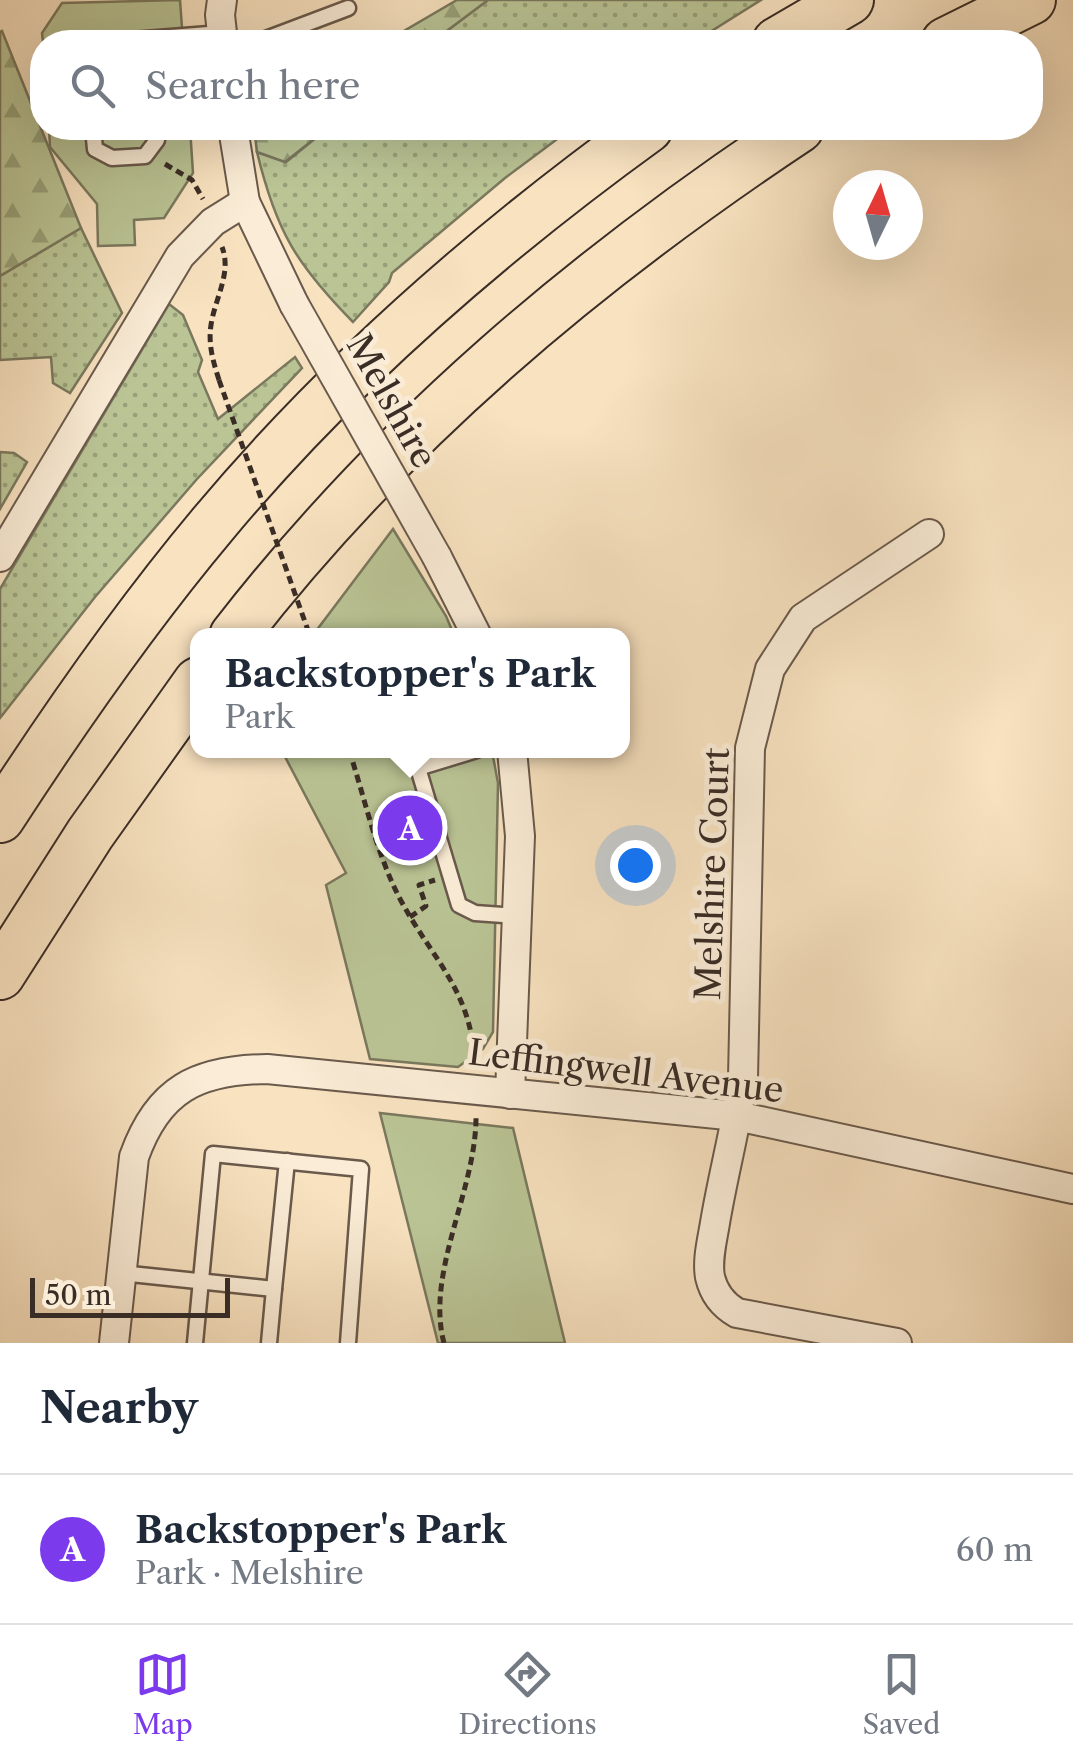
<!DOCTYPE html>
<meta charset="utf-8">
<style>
:root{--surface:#fff;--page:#f2f2f3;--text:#1f2937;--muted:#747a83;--line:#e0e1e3;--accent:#7c3aed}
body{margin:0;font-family:"Libre Caslon Text",serif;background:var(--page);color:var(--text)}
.compass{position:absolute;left:833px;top:170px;width:90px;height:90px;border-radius:50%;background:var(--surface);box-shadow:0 10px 40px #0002;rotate:5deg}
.scale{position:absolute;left:30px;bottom:25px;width:200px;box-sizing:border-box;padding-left:10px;border:5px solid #3a2d26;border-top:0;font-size:28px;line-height:35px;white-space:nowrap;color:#3a2d26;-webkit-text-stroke:8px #faecd6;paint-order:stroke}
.you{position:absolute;left:635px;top:865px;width:35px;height:35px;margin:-25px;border:8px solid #fff;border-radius:50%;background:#1a73e8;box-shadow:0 0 0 15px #1a73e833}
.badge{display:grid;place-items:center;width:65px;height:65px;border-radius:50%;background:var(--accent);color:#fff;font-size:32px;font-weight:700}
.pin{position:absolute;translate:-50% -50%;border:5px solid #fff;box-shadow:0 2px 10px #0006}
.popup{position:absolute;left:190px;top:628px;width:440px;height:130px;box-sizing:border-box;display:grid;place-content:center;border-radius:20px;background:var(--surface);filter:drop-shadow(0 2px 8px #0005);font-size:32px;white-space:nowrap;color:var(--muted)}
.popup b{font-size:38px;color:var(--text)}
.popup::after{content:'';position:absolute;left:50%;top:100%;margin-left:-20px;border:20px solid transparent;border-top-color:var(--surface)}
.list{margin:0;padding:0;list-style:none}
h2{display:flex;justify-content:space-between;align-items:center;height:130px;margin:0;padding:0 40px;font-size:42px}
h2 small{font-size:32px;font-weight:400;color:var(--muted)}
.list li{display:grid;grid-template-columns:65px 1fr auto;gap:30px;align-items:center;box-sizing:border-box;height:150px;padding:0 40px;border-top:2px solid var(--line)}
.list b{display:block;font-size:38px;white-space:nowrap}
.list p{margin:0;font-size:32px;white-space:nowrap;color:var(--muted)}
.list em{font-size:32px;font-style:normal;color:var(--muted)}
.icon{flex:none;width:55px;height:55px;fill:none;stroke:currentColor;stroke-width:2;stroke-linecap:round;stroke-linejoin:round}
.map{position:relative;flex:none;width:1073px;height:1343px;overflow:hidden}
.search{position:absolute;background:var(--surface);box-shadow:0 10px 40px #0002;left:30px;right:30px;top:30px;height:110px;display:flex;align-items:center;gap:25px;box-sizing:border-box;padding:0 35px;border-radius:40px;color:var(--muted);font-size:38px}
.sheet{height:280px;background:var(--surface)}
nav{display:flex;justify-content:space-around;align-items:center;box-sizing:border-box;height:140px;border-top:2px solid var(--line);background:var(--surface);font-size:28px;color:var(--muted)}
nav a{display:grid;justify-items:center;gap:5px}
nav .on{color:var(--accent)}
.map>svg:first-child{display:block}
.grass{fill:url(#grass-dots);stroke:#7a785e;stroke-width:2.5}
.forest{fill:url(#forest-firs);stroke:#7a785e;stroke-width:2.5}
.park{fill:#bac495;stroke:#7a785e;stroke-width:2.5}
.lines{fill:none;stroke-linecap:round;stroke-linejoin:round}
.lane-casing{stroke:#6a5a4c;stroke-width:19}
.street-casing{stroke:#6a5a4c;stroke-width:32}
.highway-casing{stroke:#3a2d26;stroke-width:52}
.path{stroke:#3a2d26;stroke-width:5;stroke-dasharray:8 5;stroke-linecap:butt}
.lane{stroke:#faecd6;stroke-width:14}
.street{stroke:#faecd6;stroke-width:28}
.highway{stroke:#f8e2c0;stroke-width:48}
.street-bridge-casing{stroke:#6a5a4c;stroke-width:32;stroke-linecap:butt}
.path-bridge{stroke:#3a2d26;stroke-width:5;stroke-dasharray:8 5;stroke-linecap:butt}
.street-bridge{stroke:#faecd6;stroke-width:28}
.labels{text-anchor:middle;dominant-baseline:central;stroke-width:10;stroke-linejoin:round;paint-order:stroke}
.street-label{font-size:35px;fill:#3a2d26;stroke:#faecd6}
</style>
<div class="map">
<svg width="1073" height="1343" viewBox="0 0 1073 1343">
<defs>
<pattern id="grass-dots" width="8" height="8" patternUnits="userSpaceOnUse" patternTransform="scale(2.5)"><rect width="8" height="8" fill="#bac495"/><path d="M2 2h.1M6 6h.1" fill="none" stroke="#98a079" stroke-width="1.8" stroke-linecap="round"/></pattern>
<pattern id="forest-firs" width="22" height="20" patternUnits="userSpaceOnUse" patternTransform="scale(2.5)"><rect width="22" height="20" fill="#bac495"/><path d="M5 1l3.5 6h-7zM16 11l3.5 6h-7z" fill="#98a079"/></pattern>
</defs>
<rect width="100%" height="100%" fill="#f8e2c0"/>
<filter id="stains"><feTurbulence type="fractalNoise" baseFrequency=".002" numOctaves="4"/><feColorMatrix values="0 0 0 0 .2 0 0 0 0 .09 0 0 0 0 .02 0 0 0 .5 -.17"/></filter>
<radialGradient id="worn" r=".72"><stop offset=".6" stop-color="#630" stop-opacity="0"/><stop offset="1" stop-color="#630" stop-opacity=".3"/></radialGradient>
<g class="grass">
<path d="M488 0H761L694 42H432Z"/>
<path d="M328 128H572L505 178 392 273 389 282 353 322C296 264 276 231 257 152L286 162Z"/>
<path d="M81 228 122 313 70 393 53 383 51 357 0 360V276Z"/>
<path d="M169 304 183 315 202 360 198 372 218 419 295 357 302 368 197 479 95 597 0 718V589Z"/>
<path d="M0 452 14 453 27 462 0 509Z"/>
</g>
<g class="forest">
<path d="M457 0H488L432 42H385Z"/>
<path d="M2 31 81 228 0 276V32Z"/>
<path d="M254 128H328L285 162 257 152Z"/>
</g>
<g class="park">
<path d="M180 0 183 42H43L42 33 62 3Z"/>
<path d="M49 128H190L193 173 164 218 134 220 135 245 98 246 97 204 50 147Z"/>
<path d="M393 529 446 616 454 635H313Z"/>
<path d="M282 751H492L498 783 493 1032 483 1049 458 1067 370 1059 326 885 346 873Z"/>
<path d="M380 1113 513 1128 565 1343H438Z"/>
</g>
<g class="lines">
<g class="lane-casing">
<g id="lane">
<path d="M106 42 222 33"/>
<path d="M258 42 348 8"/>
<path d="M93 128 95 149 112 158 145 156 157 140V128"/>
<path d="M477 750 418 768 459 905 475 913 518 916"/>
<path d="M121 1273 274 1289 287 1161"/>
<path d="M195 1343 213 1154 361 1169 348 1343"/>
<path d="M269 1343 274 1289"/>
</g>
</g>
<g class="street-casing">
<g id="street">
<path d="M222 0 220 15 223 42"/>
<path d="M233 128 245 202 294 304"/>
<path d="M0 557 180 256 213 222 245 202"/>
<path d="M437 557 477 636"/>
<path d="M510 1094 520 836 512 750"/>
<path d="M114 1343 134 1157C158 1089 197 1070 267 1069L737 1116 1073 1189"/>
<path d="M897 1343 737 1313C723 1305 714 1294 710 1277 707 1260 712 1241 715 1223 723 1175 736 1127 743 1078L750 748 770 669 803 618 929 534"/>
</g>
</g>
<g class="highway-casing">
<g id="highway">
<path d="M777 42 849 0"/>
<path d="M946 42 1031 0"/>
<path d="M234 636C392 432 585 270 799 128"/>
<path d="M0 818C66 716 135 617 213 524 339 373 489 243 648 128"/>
<path d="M0 975 90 834 198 682"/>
</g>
</g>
<g class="path">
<path d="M165 164 192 180 203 199"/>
<path d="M219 380C213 361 208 344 211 325 215 298 232 273 222 247"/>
<path d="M349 750C365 799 376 852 399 897 432 960 471 988 475 1064"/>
<path d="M410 917 426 906 419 885 435 880"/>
<path d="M444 1343C425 1272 477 1189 476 1115"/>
</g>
<use href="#lane" class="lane"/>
<use href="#street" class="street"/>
<use href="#highway" class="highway"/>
<g class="street-bridge-casing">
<path id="street-bridge" d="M294 304 437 557"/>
</g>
<path class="path-bridge" d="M219 380 310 636"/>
<use href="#street-bridge" class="street-bridge"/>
</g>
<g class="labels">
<g class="street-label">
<text transform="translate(392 401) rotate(61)">Melshire</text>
<text transform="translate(712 874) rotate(-88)">Melshire Court</text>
<text transform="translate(626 1071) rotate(7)">Leffingwell Avenue</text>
</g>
</g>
<rect width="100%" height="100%" filter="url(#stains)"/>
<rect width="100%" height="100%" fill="url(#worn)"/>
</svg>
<svg class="compass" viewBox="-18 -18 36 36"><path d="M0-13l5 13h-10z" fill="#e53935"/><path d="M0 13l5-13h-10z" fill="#747a83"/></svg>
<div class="scale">50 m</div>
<div class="you"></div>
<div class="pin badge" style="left:410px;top:828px">A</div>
<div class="popup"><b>Backstopper's Park</b>Park</div>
<div class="search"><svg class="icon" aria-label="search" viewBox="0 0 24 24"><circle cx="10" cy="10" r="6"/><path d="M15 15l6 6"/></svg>Search here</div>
</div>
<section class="sheet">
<h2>Nearby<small></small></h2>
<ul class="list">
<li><span class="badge">A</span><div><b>Backstopper's Park</b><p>Park · Melshire</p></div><em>60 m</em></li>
</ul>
</section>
<nav>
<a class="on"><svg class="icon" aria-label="map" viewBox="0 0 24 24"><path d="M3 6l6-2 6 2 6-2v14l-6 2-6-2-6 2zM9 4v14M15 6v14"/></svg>Map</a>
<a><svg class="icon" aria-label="directions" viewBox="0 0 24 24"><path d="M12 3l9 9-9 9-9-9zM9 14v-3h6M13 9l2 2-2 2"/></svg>Directions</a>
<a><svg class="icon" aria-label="saved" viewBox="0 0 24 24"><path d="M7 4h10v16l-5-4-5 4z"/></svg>Saved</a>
</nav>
